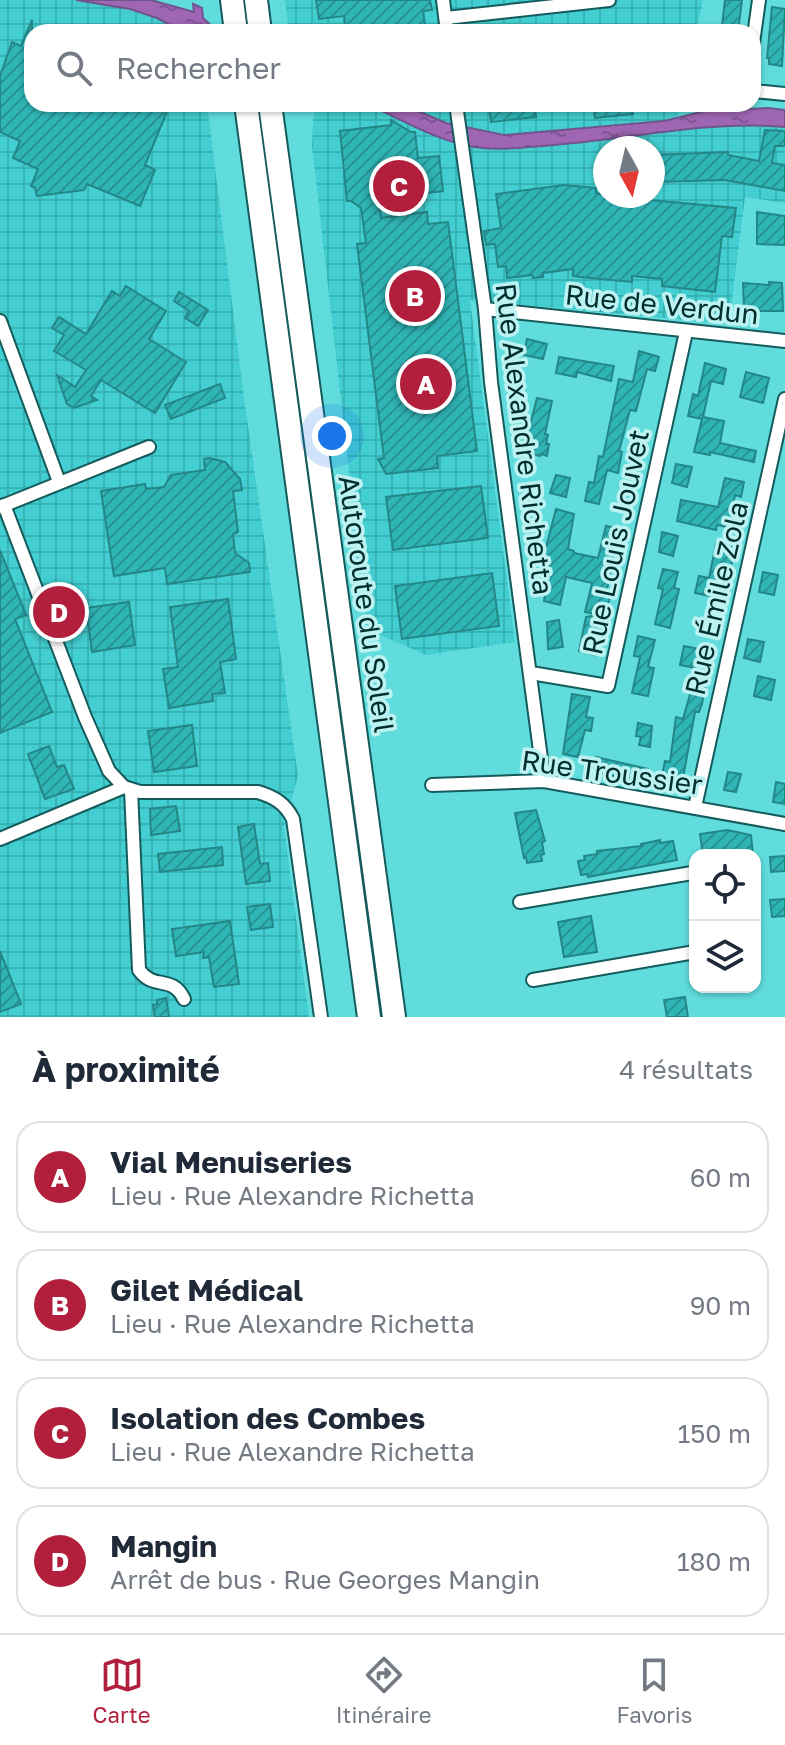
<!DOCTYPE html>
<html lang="fr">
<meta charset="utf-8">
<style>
:root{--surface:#fff;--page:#f2f2f3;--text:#1f2937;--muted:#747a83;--line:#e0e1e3;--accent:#b21f3d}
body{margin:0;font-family:"Golos Text",sans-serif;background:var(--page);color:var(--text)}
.controls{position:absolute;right:24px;bottom:24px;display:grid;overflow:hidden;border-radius:16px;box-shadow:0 2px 6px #0004}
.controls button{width:72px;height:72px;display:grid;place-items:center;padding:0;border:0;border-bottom:2px solid var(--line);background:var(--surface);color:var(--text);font:40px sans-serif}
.compass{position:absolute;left:593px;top:136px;width:72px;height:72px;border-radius:50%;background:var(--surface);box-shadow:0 2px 6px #0004;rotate:172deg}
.you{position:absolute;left:332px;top:436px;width:28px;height:28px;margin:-20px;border:6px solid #fff;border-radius:50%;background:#1a73e8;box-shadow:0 0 0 12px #1a73e833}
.badge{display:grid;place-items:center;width:52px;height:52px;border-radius:50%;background:var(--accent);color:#fff;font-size:26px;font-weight:700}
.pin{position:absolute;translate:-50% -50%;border:4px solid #fff;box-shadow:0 2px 8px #0006}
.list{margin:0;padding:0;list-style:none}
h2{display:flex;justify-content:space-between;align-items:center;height:104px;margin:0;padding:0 32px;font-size:34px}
h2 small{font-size:26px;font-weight:400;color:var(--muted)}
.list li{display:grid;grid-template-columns:52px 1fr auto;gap:24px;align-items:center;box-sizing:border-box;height:112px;margin:0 16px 16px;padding:0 16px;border:2px solid var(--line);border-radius:24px}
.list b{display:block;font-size:30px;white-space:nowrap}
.list p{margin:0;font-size:26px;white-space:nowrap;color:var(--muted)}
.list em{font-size:26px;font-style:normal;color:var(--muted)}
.icon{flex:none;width:44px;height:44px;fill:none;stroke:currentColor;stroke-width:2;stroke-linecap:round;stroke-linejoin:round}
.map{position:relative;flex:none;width:785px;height:1017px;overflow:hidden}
.search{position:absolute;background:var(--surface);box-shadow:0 2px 6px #0004;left:24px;right:24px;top:24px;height:88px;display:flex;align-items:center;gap:20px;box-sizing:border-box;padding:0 28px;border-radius:24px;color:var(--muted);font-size:30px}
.sheet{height:616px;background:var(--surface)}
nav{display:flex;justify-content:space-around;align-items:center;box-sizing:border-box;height:112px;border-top:2px solid var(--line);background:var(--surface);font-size:22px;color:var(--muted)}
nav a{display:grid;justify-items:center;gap:4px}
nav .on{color:var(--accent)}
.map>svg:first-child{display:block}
.industrial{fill:url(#industrial-grid);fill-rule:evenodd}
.water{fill:url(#water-ripples);stroke:#70558c;stroke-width:2}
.building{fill:url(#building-hatch);stroke:#238788;stroke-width:2}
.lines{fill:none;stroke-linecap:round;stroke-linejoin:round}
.minor-casing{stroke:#155b5c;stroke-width:16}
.motorway-casing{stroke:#155b5c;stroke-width:26}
.minor{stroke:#fff;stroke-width:12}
.motorway{stroke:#fff;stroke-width:22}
.labels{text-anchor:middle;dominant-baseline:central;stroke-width:7;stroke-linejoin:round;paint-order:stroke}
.street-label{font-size:28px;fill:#022d2d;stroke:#bcf2f2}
</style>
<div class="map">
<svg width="785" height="1017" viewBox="0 0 785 1017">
<defs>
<pattern id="industrial-grid" width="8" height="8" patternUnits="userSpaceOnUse" patternTransform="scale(2)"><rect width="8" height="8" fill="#43cfd1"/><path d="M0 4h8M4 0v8" fill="none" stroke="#39b2b4"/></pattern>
<pattern id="water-ripples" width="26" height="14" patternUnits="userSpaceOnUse" patternTransform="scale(2)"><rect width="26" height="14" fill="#9f66b4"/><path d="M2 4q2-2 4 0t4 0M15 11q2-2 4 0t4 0" fill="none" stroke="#7f5493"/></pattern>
<pattern id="building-hatch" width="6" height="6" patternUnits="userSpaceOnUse" patternTransform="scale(2)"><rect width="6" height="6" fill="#30b5b7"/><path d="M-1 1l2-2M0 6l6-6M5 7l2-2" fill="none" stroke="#279495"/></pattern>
</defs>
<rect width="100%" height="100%" fill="#60dcdd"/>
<g class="industrial">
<path d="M0 0H76L104 3 157 18 183 32H32V104H207L244 398 298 776 284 827 309 1017H0Z"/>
<path d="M285 0H703L696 32H289Z"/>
<path d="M314 104H367L437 136 461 144 491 149 601 141 708 125 785 127V203L745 197 729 324 470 300 515 642 426 655 367 629 312 146ZM605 148H653V196H605Z"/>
<path d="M402 104H681L678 116 664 121 511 135 446 123Z"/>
</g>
<g class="water">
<path d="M76 0H151L194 12 193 4 202 8 203 18 218 32H183L157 18 130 9Z"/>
<path d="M367 104H402L446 123 504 135 664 121 705 111 768 108 785 110V127C707 120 631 139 554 145 528 147 501 151 474 147 437 141 401 119 367 104Z"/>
</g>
<g class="building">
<path d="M316 0H430L432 10 423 11 426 32H346L344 16 319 19Z"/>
<path d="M725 0H742L738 32H725V26H722Z"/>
<path d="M772 7 785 9 782 66 769 64V58H767Z"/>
<path d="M32 20V104H170L145 165 155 170 140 206 87 184 84 190 37 196 35 188 31 186 38 169 13 158 20 141 0 132V76L12 42 21 46Z"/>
<path d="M489 104H534L536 117 491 122Z"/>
<path d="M593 104H632L633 114 595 118Z"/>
<path d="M391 120 411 132H415L418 158 439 156 443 191 379 198 381 218 427 212 428 224 448 222 477 451 437 456 438 468 386 474 378 459 384 458 357 244 366 243 361 208 351 201H347L340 131 391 125Z"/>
<path d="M765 130 785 131V146H775L772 163 785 165V191L725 180 654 182V155L728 152V155L759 161Z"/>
<path d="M564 185 596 188V193L605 196 736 208 732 237 722 236 715 292 662 286V279L632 276V282L580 277 573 276V269L543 273V277L533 278 532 275 507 278 506 266 498 267 495 244 486 245 484 231 501 228 496 194Z"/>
<path d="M757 212 785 216V245L757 244Z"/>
<path d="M769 282 782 283 783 311H744L743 283 769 285Z"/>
<path d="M126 286 166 311 149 339 186 362 155 413 101 380 91 396 97 400 74 408 67 404 57 375 75 387 86 370 54 351 64 335 52 328 59 317 86 334 112 291 120 296Z"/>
<path d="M179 292 208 310 198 326 185 318 189 311 174 301Z"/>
<path d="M527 339 547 344 543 359 524 355Z"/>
<path d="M639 351 659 357 655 371 647 369 636 411 630 410 619 451 622 452 618 473 607 470 599 504 585 501 589 482 594 483 599 456 603 457 619 379 633 382Z"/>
<path d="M559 357 614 366 611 381 577 372 576 377 556 373Z"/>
<path d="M705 363 726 369 723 384 711 381 703 417 724 421 720 443 756 451 754 462 710 452V455L694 452 702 419 688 416 693 394 698 396Z"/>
<path d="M746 372 769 378 763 403 740 397Z"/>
<path d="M220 384 225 398 171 419 165 405Z"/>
<path d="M537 398 552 401 545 434 548 435 546 444H549L547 456 541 454 540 456 523 452Z"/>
<path d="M209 458 225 462 240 479 242 490 233 491 238 532 233 534 235 553 249 563 250 572 167 584 165 568 114 576 101 491 145 484 146 489 164 487 171 475 205 470 204 459Z"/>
<path d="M676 464 692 467 687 487 672 483Z"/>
<path d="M556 475 570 478 566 497 550 493Z"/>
<path d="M725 478 744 482 741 497 735 495 728 527 717 525 716 530 677 521 681 500 718 507Z"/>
<path d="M481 486 488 538 393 550 386 497Z"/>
<path d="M556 509 574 514 568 549 574 551V553L598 558 606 526 625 530 622 546 615 544 606 595 610 596 596 655 579 651 586 617 599 615 585 612 592 583 566 577 560 605 544 601 546 590 544 589 549 568 544 567 547 556 544 555Z"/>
<path d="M662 532 678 536 673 556 659 552Z"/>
<path d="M716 544 735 548 731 566 721 564 714 597 695 593 699 576 709 578Z"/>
<path d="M0 550 26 615 15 619 52 712 0 733Z"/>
<path d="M663 569 678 572 674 588 679 589 670 628 655 624 663 589 658 588Z"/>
<path d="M763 572 778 575 774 595 759 592Z"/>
<path d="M492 573 499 626 402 639 395 586Z"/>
<path d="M228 599 236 659 220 662 225 693 212 694 213 701 169 708 163 669 178 667 170 607Z"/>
<path d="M129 602 135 645 92 652 86 608Z"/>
<path d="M707 614 720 617 717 635 703 632Z"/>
<path d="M559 620 563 647 548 649 547 622Z"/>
<path d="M638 636 655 640 648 667 654 668 648 696 632 693 640 657 634 656Z"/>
<path d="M748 639 764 642 760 662 744 658Z"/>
<path d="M684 646 699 649 695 668 680 665Z"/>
<path d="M758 676 775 680 771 700 754 696Z"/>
<path d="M693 684 705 686 702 704 699 712H695L683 778 672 775 671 781 664 780 662 775 665 761 670 762 676 717 683 719Z"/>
<path d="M572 694 590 697 586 717 593 718 591 731 585 730 578 757 563 754Z"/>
<path d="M638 723 652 726 650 747 639 745 641 737 636 736Z"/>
<path d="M192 725 197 766 154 772 148 731Z"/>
<path d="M49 746 57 767 64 765 74 789 45 799 28 754Z"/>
<path d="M596 757 648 769 646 782 592 772Z"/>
<path d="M728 772 741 774 736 792 724 790Z"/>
<path d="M776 782 785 784V804L773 802Z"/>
<path d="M176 806 180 831 151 835 150 809Z"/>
<path d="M536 810 545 841 542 842 544 854 541 855 542 861 527 863 526 857 524 858 515 813Z"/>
<path d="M254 824 260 864 268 863 270 881 246 884 238 827Z"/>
<path d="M727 830 751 835 753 855H703L700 834Z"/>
<path d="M660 840V843L673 841 677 860 588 877 587 874 581 875 578 861 585 860 584 856 597 854V851L642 846 641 844Z"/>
<path d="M222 847 223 865 160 872 158 854Z"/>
<path d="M785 856V871L771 872 770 857Z"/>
<path d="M785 899V916L772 917 770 900Z"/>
<path d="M270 904 273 927 251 930 247 907Z"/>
<path d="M591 916 597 952 564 957 558 922Z"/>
<path d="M230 921 239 984 214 987 209 957 203 958 204 952 176 956 172 929Z"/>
<path d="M0 951 21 1004 0 1012Z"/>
<path d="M685 997 688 1017H667L664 1000Z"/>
<path d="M166 998 169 1017H155L153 1005 157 1004V1000Z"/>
</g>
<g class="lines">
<g class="minor-casing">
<g id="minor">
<path d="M443 0 447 32"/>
<path d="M446 18 609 0"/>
<path d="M753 43 759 0"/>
<path d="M753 91 785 94"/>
<path d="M456 104 485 309 491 382 544 781"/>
<path d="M485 309 785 341"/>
<path d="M0 321 59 482"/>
<path d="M4 505 85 717 109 771 124 787 140 792H258C274 797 285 803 293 819L321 1017"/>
<path d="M0 507 149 447"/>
<path d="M531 673 608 686 686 332"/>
<path d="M432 785 544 781 785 824"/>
<path d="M131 790 139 970C154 991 172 974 184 999"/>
<path d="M695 807 785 399"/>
<path d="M0 839 124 787"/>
<path d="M520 902 692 873"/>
<path d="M533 980 695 952"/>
</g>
</g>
<g class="motorway-casing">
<g id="motorway">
<path d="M232 0 236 32"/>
<path d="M256 0 260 32"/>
<path d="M246 104 369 1017"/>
<path d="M270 104 394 1017"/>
</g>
</g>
<use href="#minor" class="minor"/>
<use href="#motorway" class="motorway"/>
</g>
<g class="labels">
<g class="street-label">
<text transform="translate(662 304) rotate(6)">Rue de Verdun</text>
<text transform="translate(525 439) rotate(83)">Rue Alexandre Richetta</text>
<text transform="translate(615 542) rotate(-78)">Rue Louis Jouvet</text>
<text transform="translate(716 598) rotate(-77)">Rue Émile Zola</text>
<text transform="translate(367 604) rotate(82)">Autoroute du Soleil</text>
<text transform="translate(612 772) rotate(8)">Rue Troussier</text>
</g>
</g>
</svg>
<div class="controls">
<button><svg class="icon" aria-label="locate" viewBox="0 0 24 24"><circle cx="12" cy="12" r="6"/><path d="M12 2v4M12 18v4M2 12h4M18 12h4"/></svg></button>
<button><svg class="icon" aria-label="layers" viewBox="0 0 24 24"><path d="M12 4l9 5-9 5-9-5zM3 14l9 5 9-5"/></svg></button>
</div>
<svg class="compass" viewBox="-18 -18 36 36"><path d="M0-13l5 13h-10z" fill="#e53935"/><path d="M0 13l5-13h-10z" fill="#747a83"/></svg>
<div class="you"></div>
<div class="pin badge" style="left:426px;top:384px">A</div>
<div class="pin badge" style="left:415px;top:296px">B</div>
<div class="pin badge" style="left:399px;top:186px">C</div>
<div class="pin badge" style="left:59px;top:612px">D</div>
<div class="search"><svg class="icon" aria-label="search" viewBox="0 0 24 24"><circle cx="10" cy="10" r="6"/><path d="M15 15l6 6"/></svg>Rechercher</div>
</div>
<section class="sheet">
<h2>À proximité<small>4 résultats</small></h2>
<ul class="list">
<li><span class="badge">A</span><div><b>Vial Menuiseries</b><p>Lieu · Rue Alexandre Richetta</p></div><em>60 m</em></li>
<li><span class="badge">B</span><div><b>Gilet Médical</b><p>Lieu · Rue Alexandre Richetta</p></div><em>90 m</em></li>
<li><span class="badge">C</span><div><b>Isolation des Combes</b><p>Lieu · Rue Alexandre Richetta</p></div><em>150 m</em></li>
<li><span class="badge">D</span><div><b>Mangin</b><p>Arrêt de bus · Rue Georges Mangin</p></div><em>180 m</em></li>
</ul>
</section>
<nav>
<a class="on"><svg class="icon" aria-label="map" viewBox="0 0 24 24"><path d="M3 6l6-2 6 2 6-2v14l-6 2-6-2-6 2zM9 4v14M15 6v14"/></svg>Carte</a>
<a><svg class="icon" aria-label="directions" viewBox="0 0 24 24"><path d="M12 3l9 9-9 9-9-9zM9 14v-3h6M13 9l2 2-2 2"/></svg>Itinéraire</a>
<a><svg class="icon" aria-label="saved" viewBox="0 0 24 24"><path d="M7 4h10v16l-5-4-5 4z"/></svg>Favoris</a>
</nav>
